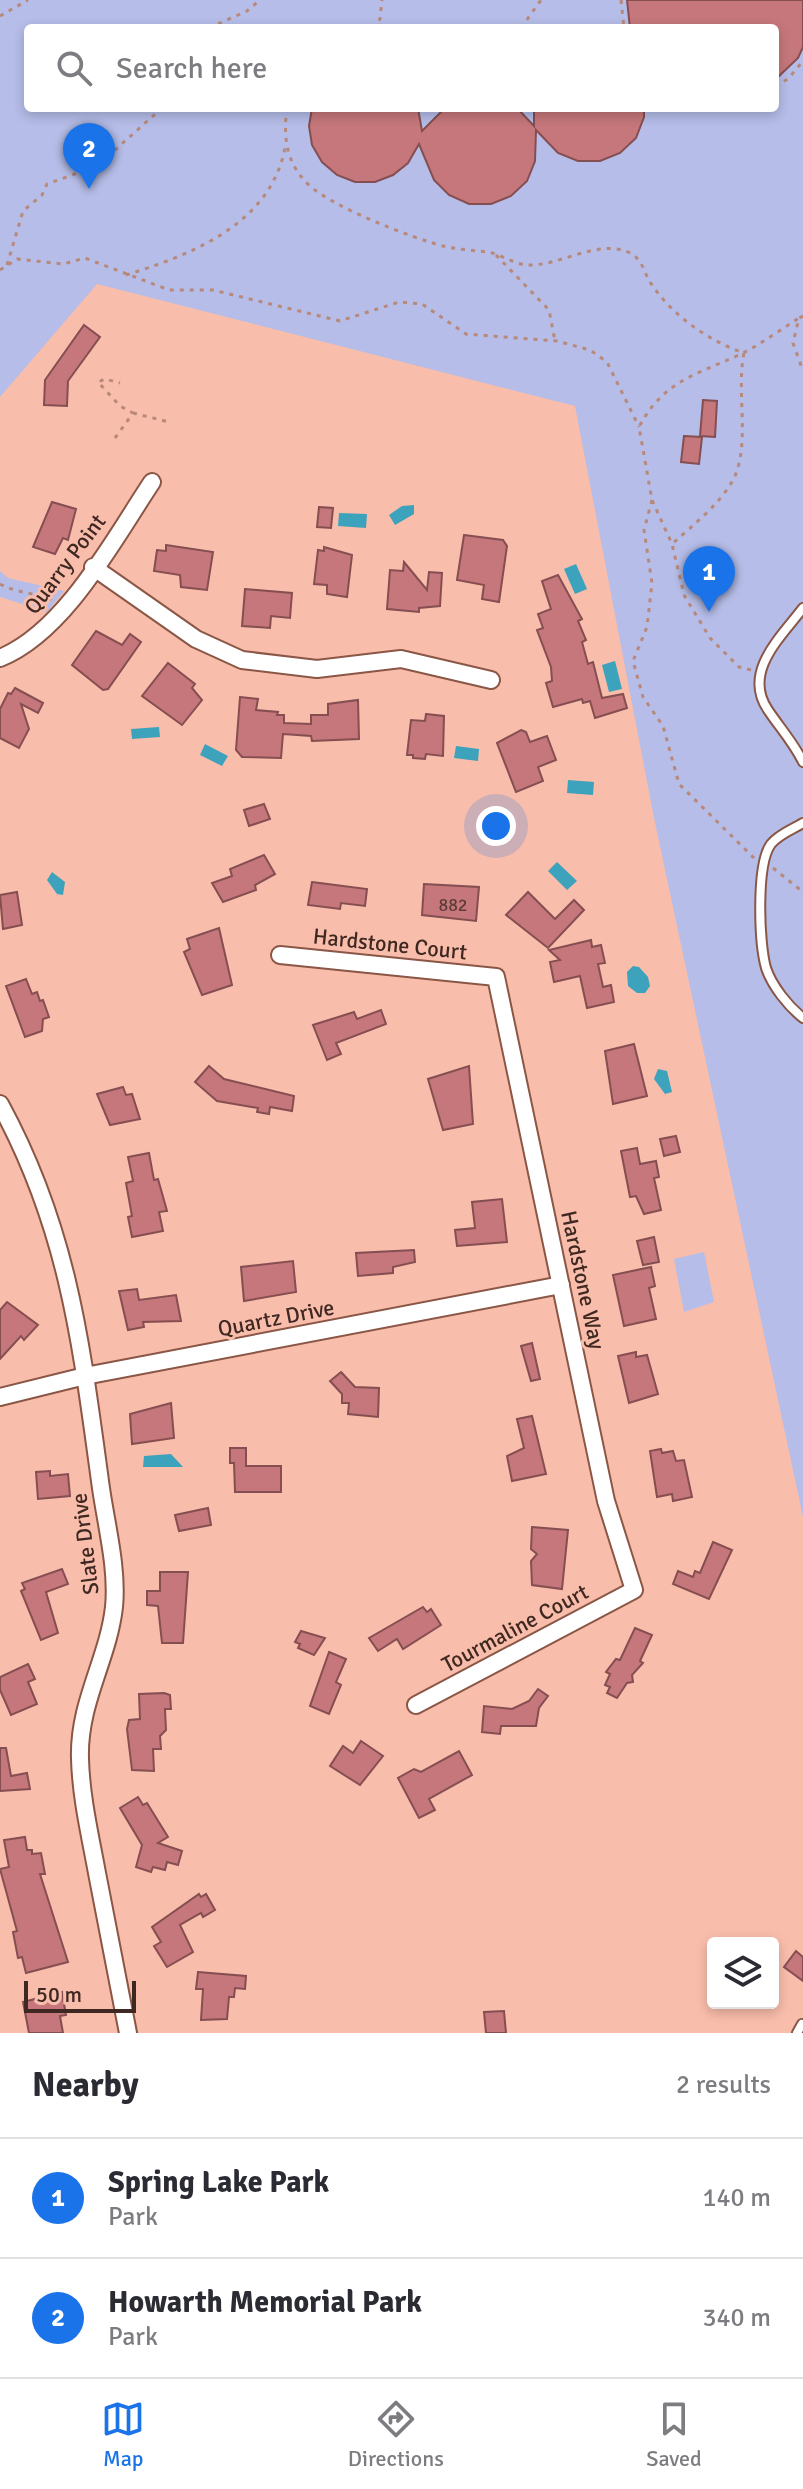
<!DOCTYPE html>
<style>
:root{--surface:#fff;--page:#f7f7f7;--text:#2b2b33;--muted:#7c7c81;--line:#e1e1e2;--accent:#1a73e8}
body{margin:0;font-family:Signika,sans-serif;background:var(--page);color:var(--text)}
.controls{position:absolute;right:24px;bottom:24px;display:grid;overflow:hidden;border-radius:8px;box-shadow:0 4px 12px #0003}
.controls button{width:72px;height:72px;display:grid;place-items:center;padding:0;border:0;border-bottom:2px solid var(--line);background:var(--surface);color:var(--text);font:40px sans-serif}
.scale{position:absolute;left:24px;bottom:20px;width:112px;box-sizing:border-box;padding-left:8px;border:4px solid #3f2821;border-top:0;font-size:22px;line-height:28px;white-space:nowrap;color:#3f2821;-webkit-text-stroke:6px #f9bdab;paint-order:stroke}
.you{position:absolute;left:496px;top:826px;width:28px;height:28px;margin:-20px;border:6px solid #fff;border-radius:50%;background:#1a73e8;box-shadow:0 0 0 12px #1a73e833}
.badge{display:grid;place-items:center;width:52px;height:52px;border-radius:50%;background:var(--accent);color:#fff;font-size:26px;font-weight:700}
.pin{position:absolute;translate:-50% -66px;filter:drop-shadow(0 2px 4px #0008)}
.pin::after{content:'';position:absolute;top:42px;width:28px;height:24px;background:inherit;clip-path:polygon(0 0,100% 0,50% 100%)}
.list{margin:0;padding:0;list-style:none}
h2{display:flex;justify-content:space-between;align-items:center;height:104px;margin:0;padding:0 32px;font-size:34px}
h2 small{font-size:26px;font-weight:400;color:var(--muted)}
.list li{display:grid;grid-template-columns:52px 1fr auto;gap:24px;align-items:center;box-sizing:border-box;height:120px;padding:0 32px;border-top:2px solid var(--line)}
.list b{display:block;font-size:30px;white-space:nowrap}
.list p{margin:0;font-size:26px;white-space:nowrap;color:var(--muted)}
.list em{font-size:26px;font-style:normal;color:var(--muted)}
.icon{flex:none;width:44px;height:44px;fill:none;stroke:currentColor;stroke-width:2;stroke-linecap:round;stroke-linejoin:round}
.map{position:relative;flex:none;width:803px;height:2033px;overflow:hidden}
.search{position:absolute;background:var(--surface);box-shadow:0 4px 12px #0003;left:24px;right:24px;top:24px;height:88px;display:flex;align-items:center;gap:20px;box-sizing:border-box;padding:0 28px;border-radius:8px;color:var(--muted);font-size:30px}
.sheet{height:344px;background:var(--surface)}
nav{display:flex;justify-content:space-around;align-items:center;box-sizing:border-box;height:112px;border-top:2px solid var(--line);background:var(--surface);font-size:22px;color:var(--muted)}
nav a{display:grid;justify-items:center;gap:4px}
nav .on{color:var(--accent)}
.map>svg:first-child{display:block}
.green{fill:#b5bde8;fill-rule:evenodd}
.water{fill:#3da2bb}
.building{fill:#c5777b;stroke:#854e51;stroke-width:2}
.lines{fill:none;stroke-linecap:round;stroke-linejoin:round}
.lane-casing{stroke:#8a5646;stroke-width:12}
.street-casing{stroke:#8a5646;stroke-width:20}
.path{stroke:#b8897b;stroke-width:3;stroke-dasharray:4 6;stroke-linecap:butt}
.lane{stroke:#fff;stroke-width:8}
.street{stroke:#fff;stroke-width:16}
.labels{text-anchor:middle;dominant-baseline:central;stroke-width:6;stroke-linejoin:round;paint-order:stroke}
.number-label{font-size:18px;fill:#603c38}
.street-label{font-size:22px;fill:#3f2821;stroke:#f9bdab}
</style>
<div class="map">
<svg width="803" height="2033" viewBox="0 0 803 2033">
<rect width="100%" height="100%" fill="#f9bdab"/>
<g class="green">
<path d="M0 0H803V1517L654 818 575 406 97 284 0 397ZM28 28H775V108H28Z"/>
<path d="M0 571 8 578 64 591 47 612 0 597Z"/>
<path d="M704 1252 714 1302 684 1312 674 1259Z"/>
</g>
<g class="water">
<path d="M414 505V514L395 525 389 515 402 506Z"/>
<path d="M339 513 367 514 366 528 338 526Z"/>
<path d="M576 564 587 589 575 594 564 569Z"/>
<path d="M615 661 622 689 609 692 602 665Z"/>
<path d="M159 727 160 737 132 739 131 729Z"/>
<path d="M205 744 228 756 222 766 200 755Z"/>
<path d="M456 746 479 749 478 761 454 758Z"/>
<path d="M568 780 594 782 593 795 567 793Z"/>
<path d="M557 862 577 881 567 890 548 871Z"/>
<path d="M52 872 65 882 63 895 57 894 47 880Z"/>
<path d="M633 966 639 967 648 977 650 986 645 993H637L628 986 627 972Z"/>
<path d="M658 1069 667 1071 672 1092 665 1094 654 1079Z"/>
<path d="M171 1454 183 1467H143L144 1456Z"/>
</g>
<g class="building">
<path d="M627 0H803V47L798 58 775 80V28H630Z"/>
<path d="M312 108H418L422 131 445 108H517L534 126V108H644V117L636 138 620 153 600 161H578L558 153 536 130 535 161 527 181 511 196 491 204H469L449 195 434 180 419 144 408 163 393 175 375 182H355L337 175 322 162 312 145 309 126Z"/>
<path d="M84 325 100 337 68 381 67 406 44 405 45 380Z"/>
<path d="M703 400 717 401 715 437 700 436Z"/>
<path d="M684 436 702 437 699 464 681 462Z"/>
<path d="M52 502 76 509 68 540 63 538 55 554 33 547Z"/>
<path d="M319 507 333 508 331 528 317 527Z"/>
<path d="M464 535 503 540 507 546 499 602 482 599 484 585 457 580Z"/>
<path d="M166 545 213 552 207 590 181 587 180 575 154 571 157 550 166 551Z"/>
<path d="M324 547 352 555 347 597 327 594V585L314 584 318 550 324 551Z"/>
<path d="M404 562 427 590 429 572 442 573 440 606 419 608V612L387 609 390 570 403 571Z"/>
<path d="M558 575 582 619 578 621 586 640 582 642 588 664 593 662 602 698 623 694 627 708 595 718 590 701 583 703 582 699 553 707 546 683 552 681 551 667 537 630 543 628 538 614 551 609 542 581Z"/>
<path d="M245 589 292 593 290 618 271 616 270 628 242 626Z"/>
<path d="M96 631 122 645 130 634 141 642 108 689 103 690 72 665Z"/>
<path d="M168 663 195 684 192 688 202 700 182 725 142 696Z"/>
<path d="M15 688 43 703 38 713 21 704 29 729 19 748 0 738V709L8 693 11 694Z"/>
<path d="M240 697 258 699 256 710 278 712 277 715H284V723L311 724V715H328V704L358 700 359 739 312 741 311 736 283 734 281 758 242 757 236 750Z"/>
<path d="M426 714 444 716 443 756 426 754 425 759 413 758V755H407L411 720 425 721Z"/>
<path d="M521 730 526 732 530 742 547 736 556 760 538 767 543 781 516 792 497 743Z"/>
<path d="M264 804 270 819 249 826 244 810Z"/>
<path d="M264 855 275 874 255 885 256 890 223 902 212 883 232 876 230 869Z"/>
<path d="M312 882 367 889 365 906 341 903 340 909 308 905Z"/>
<path d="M424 884 479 887 476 921 422 915Z"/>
<path d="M17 892 22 925 3 929 0 895Z"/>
<path d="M528 892 555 919 574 900 584 910 548 948 506 915Z"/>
<path d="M219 928 232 985 202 995 184 952 190 949 187 939Z"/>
<path d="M591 940 592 947 601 945 605 963 598 964 603 987 611 985 614 1002 587 1008 580 976 554 982 550 962 560 960 549 950Z"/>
<path d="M26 979 32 994 37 992 40 1001 43 1000 49 1017 43 1019 42 1031 25 1037 6 986Z"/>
<path d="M381 1010 386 1024 336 1043 341 1054 327 1060 313 1025 354 1012 357 1019Z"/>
<path d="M634 1044 647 1096 613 1104 605 1051Z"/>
<path d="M209 1066 224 1079 294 1096 292 1111 270 1107 269 1114 257 1112 258 1108 217 1101 195 1082Z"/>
<path d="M469 1066 473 1124 443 1130 428 1079Z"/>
<path d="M123 1087 126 1095 132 1094 140 1119 110 1125 97 1094Z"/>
<path d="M676 1136 680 1152 664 1156 660 1139Z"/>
<path d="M637 1148 640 1164 656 1161 659 1177 654 1178 661 1210 644 1214 636 1196 630 1197 621 1151Z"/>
<path d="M149 1153 154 1180 158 1179 167 1211 159 1212 163 1231 132 1237 128 1217 132 1216 126 1183 133 1181 128 1157Z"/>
<path d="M502 1199 507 1242 457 1246 455 1230 475 1228 472 1202Z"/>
<path d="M654 1237 659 1262 643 1265 637 1241Z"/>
<path d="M414 1250 415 1262 393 1267V1273L358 1276 356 1253Z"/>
<path d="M293 1261 296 1292 244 1301 241 1267Z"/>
<path d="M651 1267 655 1286 649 1288 656 1319 624 1326 613 1275Z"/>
<path d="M137 1289 139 1300 176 1295 181 1321 143 1322 144 1327 128 1330 119 1291Z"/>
<path d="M7 1302 38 1325 24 1340 21 1336 0 1359V1310Z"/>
<path d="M532 1343 540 1379 531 1381 521 1346Z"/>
<path d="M636 1352V1357L647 1355 658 1394 629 1403 618 1356Z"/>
<path d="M341 1372 355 1387 379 1388 378 1417 348 1414 349 1403H342V1394L330 1381Z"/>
<path d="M171 1403 174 1438 132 1444 130 1414Z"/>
<path d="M532 1416 546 1474 512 1481 507 1456 524 1448 517 1419Z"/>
<path d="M230 1448H246V1466H281V1492H235L234 1463H230Z"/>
<path d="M661 1449 662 1453 673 1451 676 1461 684 1460 692 1497 673 1501 672 1494 657 1497 650 1451Z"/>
<path d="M50 1471V1476L68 1474 70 1496 38 1499 36 1472Z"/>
<path d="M208 1508 211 1525 179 1531 175 1515Z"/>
<path d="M532 1527 568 1530 562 1589 532 1585 531 1561 537 1554 531 1549Z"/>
<path d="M713 1542 732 1550 709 1599 673 1584 678 1571 693 1577 695 1571 700 1573Z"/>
<path d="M62 1569 68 1584 46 1592 58 1633 41 1640 21 1591 25 1589 22 1583Z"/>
<path d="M160 1572H188L183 1643H162L158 1606 147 1605V1591H160Z"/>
<path d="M423 1607 427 1612 431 1609 441 1625 403 1649 397 1639 378 1651 369 1638Z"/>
<path d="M635 1628 652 1635 640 1661 643 1663 632 1675 633 1682 627 1683 617 1698 607 1693 610 1687 605 1685 610 1674 606 1672 616 1659 620 1660Z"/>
<path d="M301 1631 325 1638 314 1655 298 1648 300 1644 295 1642Z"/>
<path d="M329 1652 346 1659 336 1682 341 1685 329 1714 310 1706Z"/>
<path d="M28 1664 35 1679 28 1682 37 1704 11 1715 0 1690V1677Z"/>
<path d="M538 1689 548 1696 539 1708 536 1726H501L500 1734 482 1732 484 1706 512 1709 529 1701Z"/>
<path d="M164 1693 170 1695 171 1709H165L166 1730 160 1736 161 1749H153L154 1771 132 1770 127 1729 129 1720 140 1719 139 1694Z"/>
<path d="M361 1741 383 1756 360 1785 330 1766 343 1746 353 1753Z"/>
<path d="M0 1748H6L11 1776 27 1773 30 1789 0 1791Z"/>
<path d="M459 1751 472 1775 429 1799 435 1810 419 1818 398 1778 414 1769 421 1772Z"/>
<path d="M138 1797 143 1805 147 1803 168 1837 158 1843 182 1851 178 1865 167 1862 165 1870 153 1867 151 1872 136 1867 142 1845 120 1808Z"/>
<path d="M25 1837 27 1850H32V1854L41 1853 45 1874H40L68 1962 26 1973 22 1957 18 1958 13 1932 17 1931 0 1869 9 1867 4 1840Z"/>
<path d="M199 1894 201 1897 206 1894 215 1910 203 1917 201 1913 180 1925 193 1952 167 1967 154 1946 161 1942 152 1927Z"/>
<path d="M796 1951 803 1957V1981L784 1967Z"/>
<path d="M198 1972 246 1976 245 1989 235 1988 234 1997H229L227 2019 201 2020 203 1989H196Z"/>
<path d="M62 1992 66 2015 60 2016 63 2033H29L23 2002Z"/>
<path d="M504 2011 506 2033H486L484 2012Z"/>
</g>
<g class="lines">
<g class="lane-casing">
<g id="lane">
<path d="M803 608C781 637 742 672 768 710 780 728 793 742 803 762"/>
<path d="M803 823C793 829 779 834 771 844 756 864 759 943 766 968 772 986 788 1006 803 1018"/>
<path d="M797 2033 802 2024"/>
</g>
</g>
<g class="street-casing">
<g id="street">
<path d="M93 567 196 639 242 660 317 669 401 659 491 680"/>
<path d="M0 658C65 632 114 539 152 482"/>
<path d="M280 955 496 977 606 1501 634 1590 416 1705"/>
<path d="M0 1104C68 1229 81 1342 100 1481 105 1521 118 1566 114 1607 108 1660 78 1703 80 1759 81 1797 90 1835 97 1873 107 1926 118 1980 128 2033"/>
<path d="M0 1397 85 1376 561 1285"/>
</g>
</g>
<g class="path">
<path d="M621 0 624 28"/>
<path d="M0 16 28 0"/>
<path d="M209 28 247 11 260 0"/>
<path d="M372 28 380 19 382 0"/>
<path d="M521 28 541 0"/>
<path d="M775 86 788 79 803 61"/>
<path d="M287 108C283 138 286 164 310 186 333 207 412 238 443 246 459 250 476 250 492 253 503 256 515 264 526 265 559 267 596 239 628 252 644 259 643 273 652 285 673 316 709 341 744 353 736 392 750 439 735 476 723 502 693 525 672 544"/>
<path d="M496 255 549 310 555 341"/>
<path d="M7 265 23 211 42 195 47 184 97 166 162 108"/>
<path d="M0 270 17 259 63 264 85 258 169 290H213L340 321 399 302 422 304 466 334 557 341 590 350 607 362 639 427"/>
<path d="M126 275C193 254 270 224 285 148"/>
<path d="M803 316 799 318 793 343 803 371"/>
<path d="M133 413 169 422"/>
<path d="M115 438 133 413 120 406 98 382 105 379 120 383"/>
<path d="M652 500 644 530 652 583 647 627 633 661 643 697 663 726 679 784 754 858"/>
<path d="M0 584C19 594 34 592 52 600"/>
<path d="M751 670 739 667 710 638 684 595 672 544 652 500 639 427C664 380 696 375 741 354 761 344 780 330 799 318"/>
<path d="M773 868 803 892"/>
</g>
<use href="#lane" class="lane"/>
<use href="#street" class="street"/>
</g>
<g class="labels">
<g class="number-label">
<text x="453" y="905">882</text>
</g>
<g class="street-label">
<text transform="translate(65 564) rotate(-53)">Quarry Point</text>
<text transform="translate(390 944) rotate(6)">Hardstone Court</text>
<text transform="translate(583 1280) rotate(78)">Hardstone Way</text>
<text transform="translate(276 1318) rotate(-11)">Quartz Drive</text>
<text transform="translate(85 1544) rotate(-97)">Slate Drive</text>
<text transform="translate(515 1628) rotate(-28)">Tourmaline Court</text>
</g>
</g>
</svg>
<div class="controls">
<button><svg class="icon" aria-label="layers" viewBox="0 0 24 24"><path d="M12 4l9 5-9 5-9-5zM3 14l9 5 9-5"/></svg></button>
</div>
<div class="scale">50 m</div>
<div class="you"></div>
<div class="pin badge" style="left:709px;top:612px">1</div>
<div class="pin badge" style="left:89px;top:189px">2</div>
<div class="search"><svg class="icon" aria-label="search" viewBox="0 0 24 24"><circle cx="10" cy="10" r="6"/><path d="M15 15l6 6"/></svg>Search here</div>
</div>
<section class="sheet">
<h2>Nearby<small>2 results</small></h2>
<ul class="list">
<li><span class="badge">1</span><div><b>Spring Lake Park</b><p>Park</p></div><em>140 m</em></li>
<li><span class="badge">2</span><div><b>Howarth Memorial Park</b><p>Park</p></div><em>340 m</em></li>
</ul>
</section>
<nav>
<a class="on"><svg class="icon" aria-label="map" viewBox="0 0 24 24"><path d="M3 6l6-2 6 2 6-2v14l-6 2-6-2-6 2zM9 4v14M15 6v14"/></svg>Map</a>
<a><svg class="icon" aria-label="directions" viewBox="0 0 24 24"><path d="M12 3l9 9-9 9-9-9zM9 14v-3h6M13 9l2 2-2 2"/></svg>Directions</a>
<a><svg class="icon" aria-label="saved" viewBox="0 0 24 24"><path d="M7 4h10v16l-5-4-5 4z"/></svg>Saved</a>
</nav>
